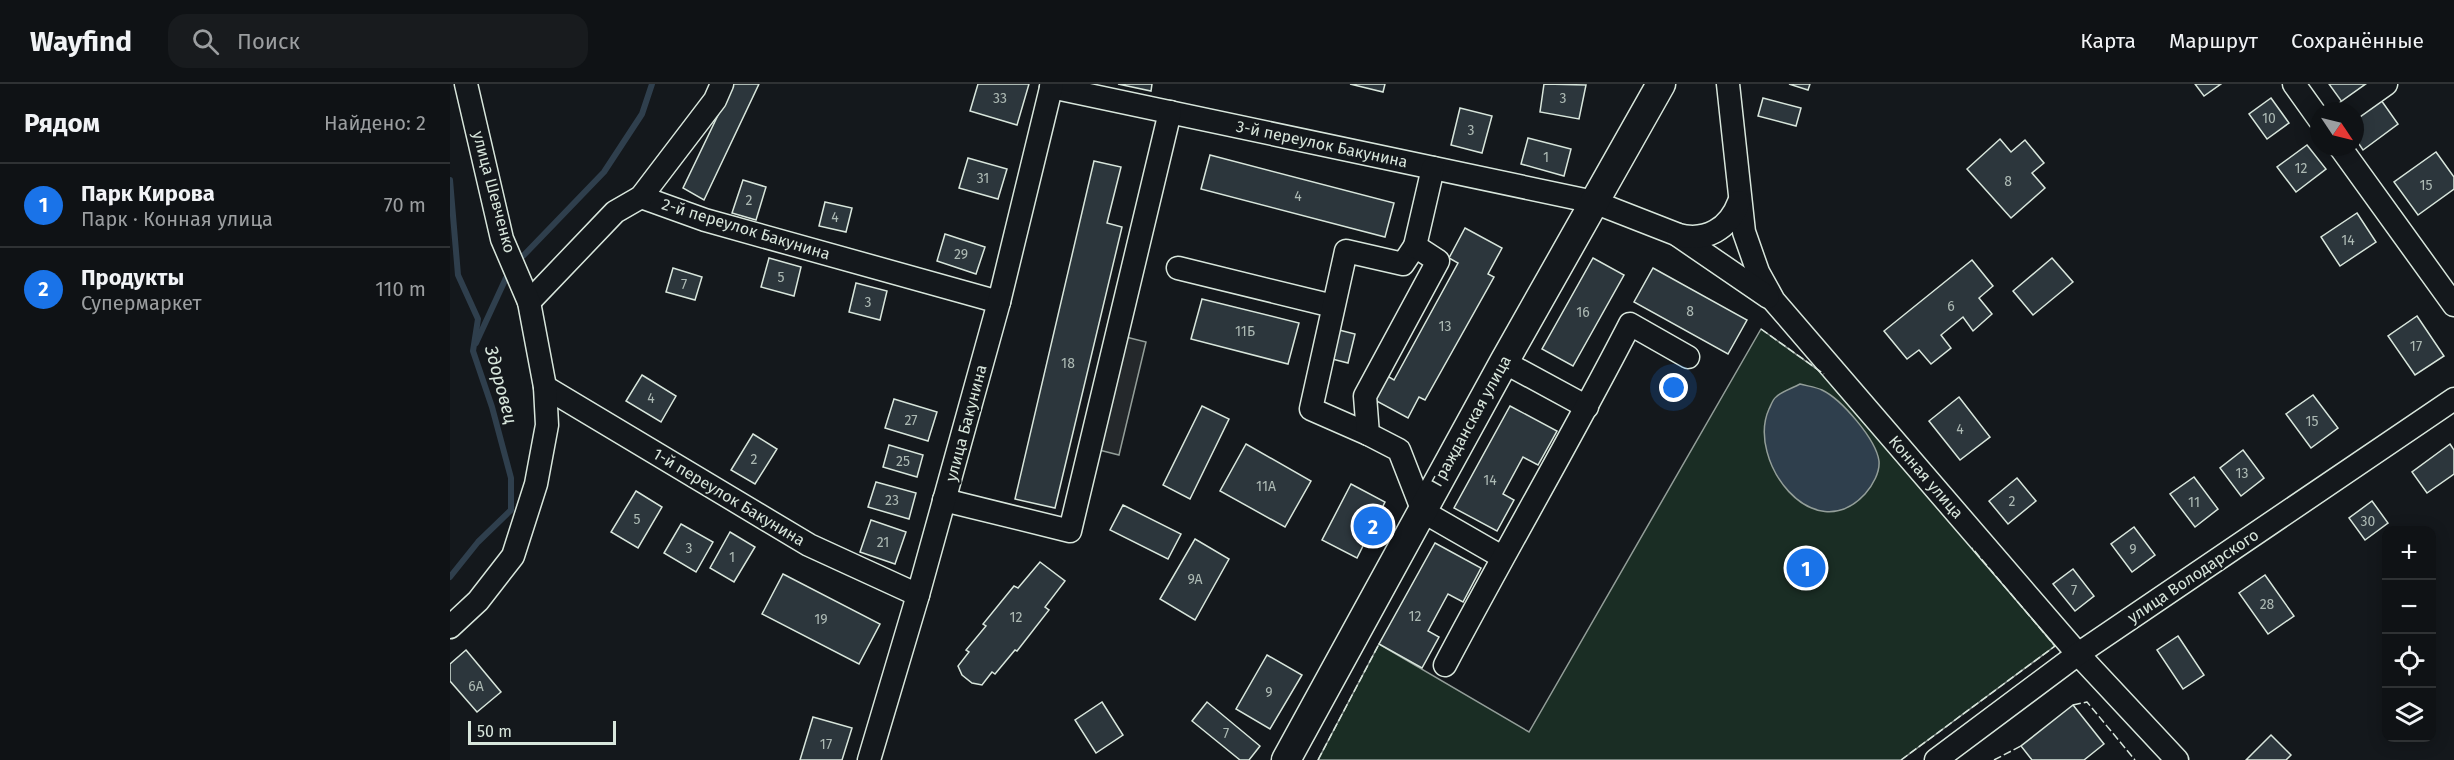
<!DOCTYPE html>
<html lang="ru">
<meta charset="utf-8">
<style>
:root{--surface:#0f1215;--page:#181b1e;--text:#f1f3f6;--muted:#9b9ea0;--line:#2f3234;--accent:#1a73e8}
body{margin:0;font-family:"Fira Sans",sans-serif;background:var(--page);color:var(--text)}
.controls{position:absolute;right:18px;bottom:18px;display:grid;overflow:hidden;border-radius:12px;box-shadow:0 3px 15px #0003}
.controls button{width:54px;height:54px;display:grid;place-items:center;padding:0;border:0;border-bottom:2px solid var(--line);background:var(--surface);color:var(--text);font:30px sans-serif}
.compass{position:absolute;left:1860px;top:18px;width:54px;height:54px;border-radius:50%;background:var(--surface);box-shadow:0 3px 15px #0003;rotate:125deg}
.scale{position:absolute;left:18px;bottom:15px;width:148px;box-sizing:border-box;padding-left:6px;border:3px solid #d8e6dc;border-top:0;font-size:16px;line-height:21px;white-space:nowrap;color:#d8e6dc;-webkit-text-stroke:4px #14181c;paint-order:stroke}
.you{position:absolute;left:1224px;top:304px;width:21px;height:21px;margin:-15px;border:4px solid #fff;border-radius:50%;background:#1a73e8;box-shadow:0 0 0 9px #1a73e833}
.badge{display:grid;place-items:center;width:39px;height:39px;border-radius:50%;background:var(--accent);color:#fff;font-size:20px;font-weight:700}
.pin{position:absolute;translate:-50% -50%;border:3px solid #fff;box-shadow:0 2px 6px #0006}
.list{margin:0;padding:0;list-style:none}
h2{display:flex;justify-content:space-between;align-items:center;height:78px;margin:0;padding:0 24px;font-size:26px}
h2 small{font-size:20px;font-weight:400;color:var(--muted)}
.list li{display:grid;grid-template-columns:39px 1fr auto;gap:18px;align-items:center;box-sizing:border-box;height:84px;padding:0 24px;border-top:2px solid var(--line)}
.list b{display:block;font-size:22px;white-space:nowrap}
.list p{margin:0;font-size:20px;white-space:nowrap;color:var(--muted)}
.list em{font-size:20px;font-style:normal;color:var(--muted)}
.icon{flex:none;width:33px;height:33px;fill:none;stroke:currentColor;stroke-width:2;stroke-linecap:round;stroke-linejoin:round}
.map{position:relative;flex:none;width:2004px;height:676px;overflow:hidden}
header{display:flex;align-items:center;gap:36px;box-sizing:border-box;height:84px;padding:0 30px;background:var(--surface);border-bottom:2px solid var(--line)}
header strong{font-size:28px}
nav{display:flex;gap:33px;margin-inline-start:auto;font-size:21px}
.search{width:420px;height:54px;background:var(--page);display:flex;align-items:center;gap:15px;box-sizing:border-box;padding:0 21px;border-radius:18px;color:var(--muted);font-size:22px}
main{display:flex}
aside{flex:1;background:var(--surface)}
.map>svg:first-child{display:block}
.green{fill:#1a2d24;stroke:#939e99;stroke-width:1.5}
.parking{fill:#24282b;stroke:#939e99;stroke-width:1.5}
.water{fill:#2f3f4d;stroke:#939e99;stroke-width:1.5}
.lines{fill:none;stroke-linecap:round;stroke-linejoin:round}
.stream{stroke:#2f3f4d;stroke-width:6}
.building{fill:#2c363c;stroke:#d8e6dc;stroke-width:1.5}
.minor-casing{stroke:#d8e6dc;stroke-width:25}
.major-casing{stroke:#d8e6dc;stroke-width:31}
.minor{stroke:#14181c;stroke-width:22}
.major{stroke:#14181c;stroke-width:28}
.fence{stroke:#d8e6dc;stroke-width:1.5;stroke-dasharray:8 3;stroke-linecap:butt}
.labels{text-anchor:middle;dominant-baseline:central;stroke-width:4.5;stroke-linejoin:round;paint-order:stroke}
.number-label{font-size:14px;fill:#adbab4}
.street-label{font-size:16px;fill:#d8e6dc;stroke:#14181c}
.water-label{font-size:18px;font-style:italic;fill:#d8e6dc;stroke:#14181c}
</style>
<header>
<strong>Wayfind</strong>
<div class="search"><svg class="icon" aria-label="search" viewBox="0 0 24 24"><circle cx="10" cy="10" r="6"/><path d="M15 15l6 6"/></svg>Поиск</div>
<nav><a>Карта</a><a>Маршрут</a><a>Сохранённые</a></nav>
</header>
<main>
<aside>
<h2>Рядом<small>Найдено: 2</small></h2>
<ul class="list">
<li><span class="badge">1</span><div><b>Парк Кирова</b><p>Парк · Конная улица</p></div><em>70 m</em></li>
<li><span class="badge">2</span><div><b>Продукты</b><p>Супермаркет</p></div><em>110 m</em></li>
</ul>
</aside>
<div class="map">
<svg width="2004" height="676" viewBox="0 0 2004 676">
<rect width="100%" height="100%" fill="#14181c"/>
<path class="green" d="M1311 245 1382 296 1605 562 1451 676H868L929 560 1079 648Z"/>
<path class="parking" d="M668 251 696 258 669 371 641 364Z"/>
<path class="water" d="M1350 300C1357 302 1366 303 1372 306 1391 315 1426 355 1429 377 1430 388 1423 401 1415 410 1363 466 1296 376 1319 325 1321 321 1323 315 1326 313 1332 307 1343 304 1350 300Z"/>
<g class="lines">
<g class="stream">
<path d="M0 96 8 191 28 235 23 267 42 323 61 394V426L28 458 0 493"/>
<path d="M73 172 154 88 192 30 202 0"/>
<path d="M26 259 56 194"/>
</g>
</g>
<g class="building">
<path d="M283 0H309L254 116 233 104Z"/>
<path d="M528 0H579L567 41 520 27Z"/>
<path d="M668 0H702L701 7Z"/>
<path d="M900 0H935L933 8Z"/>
<path d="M1094 0 1136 1 1129 35 1090 28Z"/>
<path d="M1339 0H1360L1358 6Z"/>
<path d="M1745 0H1771L1754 12Z"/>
<path d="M1879 0H1916L1892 18Z"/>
<path d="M1313 14 1351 24 1346 42 1308 32Z"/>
<path d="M1821 14 1839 39 1817 55 1799 30Z"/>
<path d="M1931 16 1948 40 1913 66 1905 54V35Z"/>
<path d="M1010 24 1042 32 1032 69 1001 61Z"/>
<path d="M1078 54 1121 65 1114 92 1071 80Z"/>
<path d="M1550 55 1561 68 1575 56 1594 79 1582 89 1595 104 1561 134 1517 85Z"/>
<path d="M1857 61 1876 85 1846 108 1827 83Z"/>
<path d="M1986 68 2004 93V105L1968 131 1944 98Z"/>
<path d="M760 71 944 119 935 153 751 105Z"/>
<path d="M518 74 557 85 548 115 509 104Z"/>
<path d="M644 77 671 83 657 139 672 143 605 424 565 415Z"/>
<path d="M293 96 316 103 306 136 282 129Z"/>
<path d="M375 118 402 124 396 148 369 142Z"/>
<path d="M1907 129 1926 158 1890 182 1871 153Z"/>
<path d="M1015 144 1052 164 1038 190 1044 193 975 316 969 313 958 334 921 314 934 290 944 296 1008 179 999 174Z"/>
<path d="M495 150 535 163 526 190 487 177Z"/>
<path d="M319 174 351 183 344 212 311 203Z"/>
<path d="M1143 174 1174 191 1123 282 1092 265Z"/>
<path d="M1602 174 1623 198 1583 231 1563 207Z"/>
<path d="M1522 176 1543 202 1529 214 1542 230 1523 247 1513 233 1491 251 1501 264 1481 280 1469 266 1457 275 1434 247Z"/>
<path d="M223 184 252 193 245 216 216 208Z"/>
<path d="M1203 184 1297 236 1278 270 1184 218Z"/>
<path d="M406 199 437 207 430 236 399 228Z"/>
<path d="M752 215 849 239 838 280 741 255Z"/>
<path d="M1967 232 1994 272 1965 291 1938 252Z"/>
<path d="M889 246 905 250 898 279 882 275Z"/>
<path d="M192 291 226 312 211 338 176 317Z"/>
<path d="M1863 311 1888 344 1861 364 1836 330Z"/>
<path d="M1509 313 1540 353 1510 376 1479 337Z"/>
<path d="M444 315 487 328 478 357 435 344Z"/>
<path d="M752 322 779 335 740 415 713 401Z"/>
<path d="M1060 322 1107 347 1088 381 1073 373 1053 410 1064 416 1047 447 1004 424Z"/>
<path d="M303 350 327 365 305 400 281 386Z"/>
<path d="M796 360 861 397 835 443 770 407Z"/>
<path d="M2000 360 2004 366V390L1977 409 1962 388Z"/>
<path d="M439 361 473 371 467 393 433 383Z"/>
<path d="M1793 366 1814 394 1791 412 1770 384Z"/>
<path d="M1744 393 1768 425 1745 443 1720 410Z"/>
<path d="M1567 394 1586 417 1558 440 1539 417Z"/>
<path d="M426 398 466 409 459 435 418 423Z"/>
<path d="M901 400 935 418 907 474 872 456Z"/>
<path d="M186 407 212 423 188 464 161 448Z"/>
<path d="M1922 417 1938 439 1915 456 1899 434Z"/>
<path d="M673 421 731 450 718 475 660 446Z"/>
<path d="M421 436 456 448 445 480 410 468Z"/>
<path d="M231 440 263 458 246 488 214 469Z"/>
<path d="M1684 443 1705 471 1682 488 1661 460Z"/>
<path d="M280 448 305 463 284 498 260 484Z"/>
<path d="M745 455 779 475 745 536 710 515Z"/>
<path d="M985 459 1031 484 1013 518 998 510 978 547 989 553 972 584 929 560Z"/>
<path d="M590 478 615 497 595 523 599 526 567 567 565 566 545 590 542 588 532 601 522 599 512 591 508 582 519 568 516 566 536 542 533 540 564 502 568 504Z"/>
<path d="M1623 485 1644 512 1625 527 1603 500Z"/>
<path d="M333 490 430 540 409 580 312 530Z"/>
<path d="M1815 491 1844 532 1818 550 1789 509Z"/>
<path d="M1728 552 1754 591 1733 605 1707 566Z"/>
<path d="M16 566 51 608 27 628 0 597V580Z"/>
<path d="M817 571 852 591 820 645 786 625Z"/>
<path d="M652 618 673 651 646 669 625 636Z"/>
<path d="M757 618 810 662 799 676H790L742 637Z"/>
<path d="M1623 621 1654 660 1634 676H1582L1571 662Z"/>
<path d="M363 633 402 644 392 676H350Z"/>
<path d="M1821 651 1841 671 1836 676H1796Z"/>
</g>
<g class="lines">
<g class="minor-casing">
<g id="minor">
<path d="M1278 0 1294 148 1308 188 1324 217 1628 570 1727 676"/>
<path d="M1844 0 1869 35"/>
<path d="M601 3 1144 118 1226 150 1318 213"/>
<path d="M1898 27 1936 0"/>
<path d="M1890 63 2004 221"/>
<path d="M191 113 255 136 549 218"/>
<path d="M1228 151C1256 158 1279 145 1289 118"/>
<path d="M728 184 883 222"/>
<path d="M79 218 165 128 191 113 265 16 272 0"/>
<path d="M1054 278 1137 323"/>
<path d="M95 303 359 461 468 511"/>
<path d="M918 350 861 325 896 167 953 180 965 162"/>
<path d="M494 416 620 447 720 28"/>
<path d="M972 425 949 366 918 350 915 312 988 177 965 162 983 84"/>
<path d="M972 427 1052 473"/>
<path d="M0 543 28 517 63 472 86 400 97 341 95 303 79 218 52 155 16 0"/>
<path d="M995 581C1055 467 1121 355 1180 240L1238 273"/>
<path d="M419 676 468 511 549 218 602 0"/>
<path d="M1486 676 1628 570 2004 315"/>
</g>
</g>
<g class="major-casing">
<path id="major" d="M836 676 1054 278 1211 0"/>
</g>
<use href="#minor" class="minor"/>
<use href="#major" class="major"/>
<g class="fence">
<path d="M1311 245 1374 290"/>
<path d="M1623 621 1637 618 1685 676"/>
<path d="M868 676 929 560"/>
<path d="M1451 676 1605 562 1522 464"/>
<path d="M1544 676 1571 662"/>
</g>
</g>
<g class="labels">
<g class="number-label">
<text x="550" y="14">33</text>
<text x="1113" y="14">3</text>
<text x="1819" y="34">10</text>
<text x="1021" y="46">3</text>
<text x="1096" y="73">1</text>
<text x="1851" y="84">12</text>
<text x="533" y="94">31</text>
<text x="1558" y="97">8</text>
<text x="1976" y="101">15</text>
<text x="848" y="112">4</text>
<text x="299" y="116">2</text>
<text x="385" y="133">4</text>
<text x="1898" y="156">14</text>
<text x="511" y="170">29</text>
<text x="331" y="193">5</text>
<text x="234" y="200">7</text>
<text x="418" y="218">3</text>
<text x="1501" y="222">6</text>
<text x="1240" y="227">8</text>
<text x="1133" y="228">16</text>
<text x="995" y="242">13</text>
<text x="795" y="247">11Б</text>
<text x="1966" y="262">17</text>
<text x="618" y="279">18</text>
<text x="201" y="314">4</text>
<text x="461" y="336">27</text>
<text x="1862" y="337">15</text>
<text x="1510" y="345">4</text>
<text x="304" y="375">2</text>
<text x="453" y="377">25</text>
<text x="1792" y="389">13</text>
<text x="1040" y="396">14</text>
<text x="816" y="402">11А</text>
<text x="442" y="416">23</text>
<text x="1562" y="417">2</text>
<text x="1744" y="418">11</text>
<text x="187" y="435">5</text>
<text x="1918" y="437">30</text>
<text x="433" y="458">21</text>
<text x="239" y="464">3</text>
<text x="1683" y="465">9</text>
<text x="282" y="473">1</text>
<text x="745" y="495">9А</text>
<text x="1624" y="506">7</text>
<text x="1817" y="520">28</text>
<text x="965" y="532">12</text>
<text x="566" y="533">12</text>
<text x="371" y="535">19</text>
<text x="26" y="602">6А</text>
<text x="819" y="608">9</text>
<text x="776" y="649">7</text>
<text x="376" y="660">17</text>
</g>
<g class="street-label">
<text transform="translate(872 60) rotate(12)">3-й переулок Бакунина</text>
<text transform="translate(44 108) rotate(75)">улица Шевченко</text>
<text transform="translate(296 145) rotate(17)">2-й переулок Бакунина</text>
<text transform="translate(1021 337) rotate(-61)">Гражданская улица</text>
<text transform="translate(516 339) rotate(-75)">улица Бакунина</text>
<text transform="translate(1476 393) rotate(49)">Конная улица</text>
<text transform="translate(279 413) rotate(31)">1-й переулок Бакунина</text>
<text transform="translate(1743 492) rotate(-34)">улица Володарского</text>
</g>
<g class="water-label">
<text transform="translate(51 301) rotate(75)">Здоровец</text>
</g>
</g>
</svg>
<div class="controls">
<button>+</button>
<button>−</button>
<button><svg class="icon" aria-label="locate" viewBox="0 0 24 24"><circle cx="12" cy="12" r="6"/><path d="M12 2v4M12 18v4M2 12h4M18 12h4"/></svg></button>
<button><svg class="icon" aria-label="layers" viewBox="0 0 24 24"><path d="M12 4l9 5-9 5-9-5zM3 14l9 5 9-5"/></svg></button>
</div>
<svg class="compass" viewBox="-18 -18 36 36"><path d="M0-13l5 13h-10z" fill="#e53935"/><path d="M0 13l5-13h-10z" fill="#9b9ea0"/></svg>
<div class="scale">50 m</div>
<div class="you"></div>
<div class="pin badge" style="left:1356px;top:484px">1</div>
<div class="pin badge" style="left:923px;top:442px">2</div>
</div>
</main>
